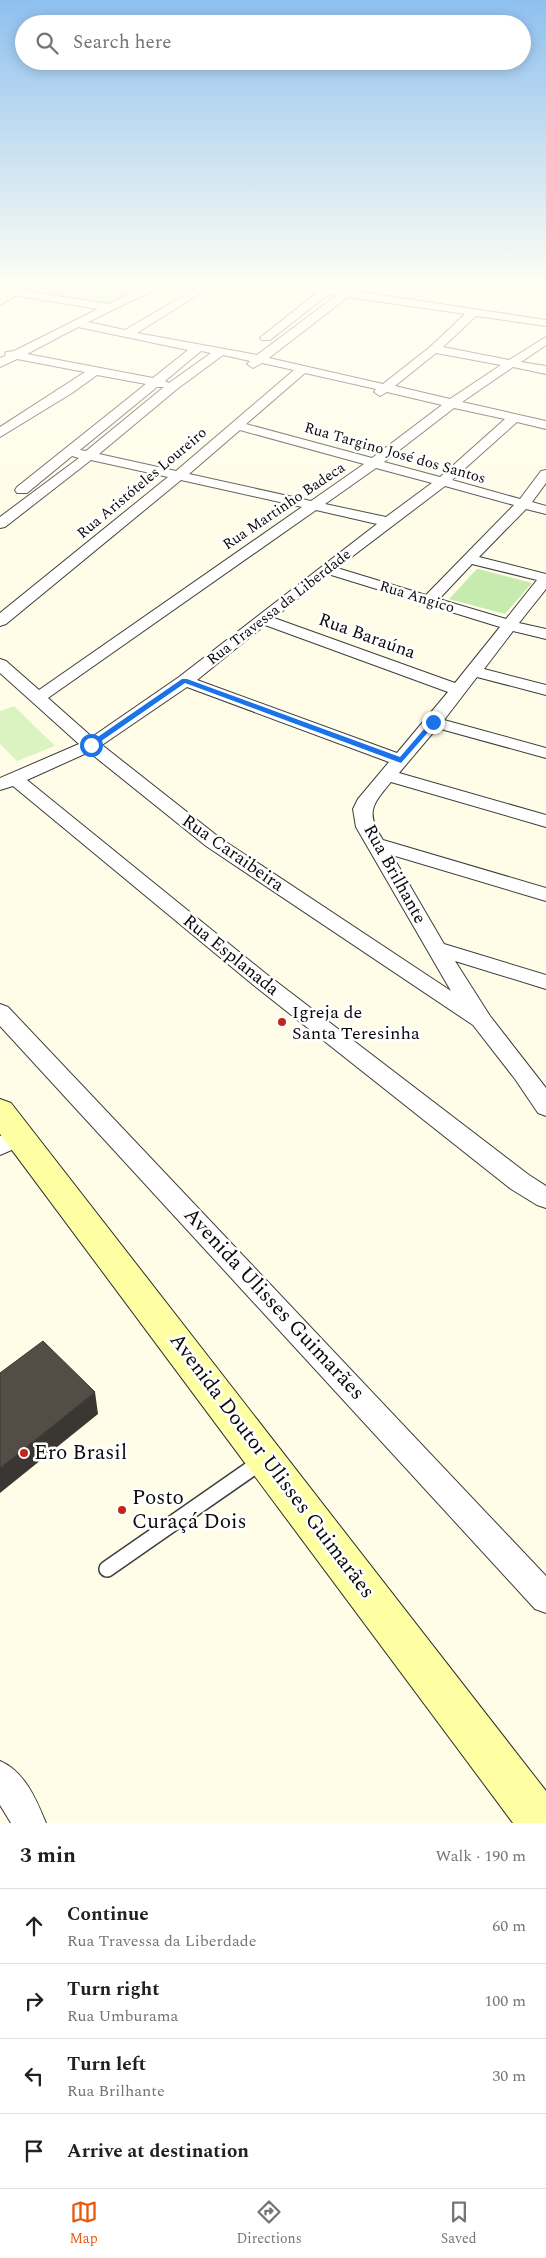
<!DOCTYPE html>
<meta charset="utf-8">
<style>
:root{--surface:#fff;--page:#f6f6f6;--text:#202124;--muted:#757577;--line:#e0e0e0;--accent:#ea580c}
body{margin:0;font-family:Spectral,serif;background:var(--page);color:var(--text)}
.stop{position:absolute;width:15px;height:15px;margin:-11px;border:4px solid #1a73e8;border-radius:50%;background:#fff}
.stop.end{background:#1a73e8;border-color:#fff;box-shadow:0 1px 5px #0008}
.list{margin:0;padding:0;list-style:none}
h2{display:flex;justify-content:space-between;align-items:center;height:65px;margin:0;padding:0 20px;font-size:21px}
h2 small{font-size:16px;font-weight:400;color:var(--muted)}
.list li{display:grid;grid-template-columns:32px 1fr auto;gap:15px;align-items:center;box-sizing:border-box;height:75px;padding:0 20px;border-top:1px solid var(--line)}
.list b{display:block;font-size:19px;white-space:nowrap}
.list p{margin:0;font-size:16px;white-space:nowrap;color:var(--muted)}
.list em{font-size:16px;font-style:normal;color:var(--muted)}
.icon{flex:none;width:28px;height:28px;fill:none;stroke:currentColor;stroke-width:2;stroke-linecap:round;stroke-linejoin:round}
.map{position:relative;flex:none;width:546px;height:1823px;overflow:hidden}
.search{position:absolute;background:var(--surface);box-shadow:0 2px 12px #0003;left:15px;right:15px;top:15px;height:55px;display:flex;align-items:center;gap:12px;box-sizing:border-box;padding:0 18px;border-radius:28px;color:var(--muted);font-size:19px}
.sheet{height:365px;background:var(--surface)}
nav{display:flex;justify-content:space-around;align-items:center;box-sizing:border-box;height:70px;border-top:1px solid var(--line);background:var(--surface);font-size:14px;color:var(--muted)}
nav a{display:grid;justify-items:center;gap:2px}
nav .on{color:var(--accent)}
.map>svg:first-child{display:block}
.green{fill:#c7ebaf}
.pitch{fill:#dbf2c1}
.lines{fill:none;stroke-linecap:round;stroke-linejoin:round}
.service-casing{stroke:#3d3d3d;stroke-width:18}
.minor-casing{stroke:#3d3d3d;stroke-width:2}
.secondary-casing{stroke:#2c2c2c;stroke-width:2}
.service{stroke:#fff;stroke-width:15}
.minor{fill:#fff;fill-rule:evenodd}
.secondary{fill:#feffa2;fill-rule:evenodd}
.shaded-wall{fill:#3a3631}
.building{fill:#534d46;stroke:#3a3631}
.route{fill:#1a73e8}
.poi-dot{fill:#c2261a;stroke:#fff;stroke-width:2}
.labels{text-anchor:middle;dominant-baseline:central;stroke-width:5;stroke-linejoin:round;paint-order:stroke}
.far-street-label{font-size:15px;fill:#0a0a0a;stroke:#fff}
.street-label{font-size:18px;fill:#0a0a0a;stroke:#fff}
.poi-label{font-size:18px;fill:#0a0a0a;stroke:#fff;text-anchor:start}
.near-street-label{font-size:21px;fill:#0a0a0a;stroke:#fff}
.near-poi-label{font-size:21px;fill:#0a0a0a;stroke:#fff;text-anchor:start}
</style>
<div class="map">
<svg width="546" height="1823" viewBox="0 0 546 1823">
<rect width="100%" height="100%" fill="#fffde7"/>
<g class="green">
<path d="M37 283H87L104 286 109 283H153L107 306 23 291Z"/>
<path d="M477 569H478L532 583 505 614 449 599Z"/>
</g>
<path class="pitch" d="M14 706 55 746 17 761 0 744V711Z"/>
<g class="lines">
<g class="service-casing">
<path id="service" d="M107 1569 261 1462"/>
</g>
<g class="minor-casing">
<g id="minor">
<path d="M155 283H168L88 322 125 330 205 283H217L137 333 257 355 337 295 329 294 270 340H262L260 338 262 336 318 292 277 286 272 283H295L325 287 330 283H337L339 285 336 289 344 290 353 285 358 288 355 291 546 320V326L476 316 443 347 509 360 546 337V345L521 362 546 366V374L513 367 462 402 546 421V429L517 422 452 480 520 499 541 471 546 470V483L532 502 546 506V514L526 509 479 557 546 574V589L519 623 546 629V639L513 631 484 669 546 685V695L477 677 444 720 546 748V758L437 728 399 773 546 815V827L391 782C372 805 365 812 383 840L546 888V901L392 855 444 944 546 975V989L455 961 490 1016 546 1088V1116L538 1113 515 1079 473 1025 206 846 89 752 27 780 265 973 529 1175 546 1186V1208L537 1205 511 1189 251 983 13 786 0 790V778L79 744 0 673V659L6 661 39 690 302 507 181 480 6 624 0 626V613L168 477 91 460 5 527 0 528V517L79 458 72 456 27 493H17L15 490 17 487 146 384 97 375 72 393 0 437V427L85 372 17 359 0 367V358L5 356 6 352 14 351 98 309 0 293V287L108 304ZM348 297 465 314 430 347 383 384 269 358ZM78 327 183 349 188 350 153 378 27 354ZM201 351 211 353 169 383 165 381ZM436 353 501 365 450 399 395 386ZM223 355 250 361 247 364 253 368 262 363 294 370 176 471 99 454 177 389ZM305 373 376 389 374 392 380 396 387 392 442 405 372 458 246 424ZM157 387H164L86 451 80 450ZM454 408 505 419 440 477 384 462ZM240 430 364 464 311 501 189 474ZM376 468 432 483 386 517 325 504ZM445 486 514 505 426 595 337 568ZM316 510 377 524 179 677 92 737 48 698ZM472 564 537 580 506 619 439 599ZM328 574 500 627 455 683 274 618ZM265 625 448 692 397 753 197 680ZM187 687 389 762 358 799 353 809 356 827 451 991 220 838 102 745Z"/>
<path d="M0 1004 8 1007 546 1576V1613L535 1609 0 1026Z"/>
<path d="M20 1128 28 1131 32 1137 28 1143 0 1155V1136Z"/>
<path d="M0 1761C25 1772 36 1799 46 1823H11L0 1805Z"/>
</g>
</g>
<g class="secondary-casing">
<g id="secondary">
<path d="M21 283H38L0 305V295Z"/>
<path d="M0 1099 11 1103 546 1791V1823H513L0 1134Z"/>
</g>
</g>
<use href="#service" class="service"/>
<use href="#minor" class="minor"/>
<use href="#secondary" class="secondary"/>
</g>
<path class="shaded-wall" d="M95 1392 98 1414 0 1493V1468Z"/>
<path class="building" d="M43 1341 95 1392 0 1468V1373Z"/>
<linearGradient id="sky" x2="0" y2="1"><stop stop-color="#8ec0ef"/><stop offset="0.53" stop-color="#fffef4"/><stop offset="1" stop-color="#fffef4" stop-opacity="0"/></linearGradient>
<rect width="546" height="538" fill="url(#sky)"/>
<path class="route" d="M182 679H187L400 757 431 721 437 722 401 763 185 683 94 746H89V743Z"/>
<g class="poi-dot">
<circle cx="282" cy="1022" r="5"/>
<circle cx="24" cy="1453" r="5"/>
<circle cx="122" cy="1510" r="5"/>
</g>
<g class="labels">
<g class="far-street-label">
<text transform="translate(395 453) rotate(16)">Rua Targino José dos Santos</text>
<text transform="translate(142 483) rotate(-40)">Rua Aristóteles Loureiro</text>
<text transform="translate(284 506) rotate(-34)">Rua Martinho Badeca</text>
<text transform="translate(417 597) rotate(17)">Rua Angico</text>
<text transform="translate(279 607) rotate(-38)">Rua Travessa da Liberdade</text>
</g>
<g class="street-label">
<text transform="translate(367 636) rotate(20)">Rua Baraúna</text>
<text transform="translate(233 853) rotate(35)">Rua Caraibeira</text>
<text transform="translate(395 874) rotate(61)">Rua Brilhante</text>
<text transform="translate(231 955) rotate(39)">Rua Esplanada</text>
</g>
<g class="poi-label">
<text x="292" y="1012">Igreja de<tspan x="292" dy="21">Santa Teresinha</tspan></text>
</g>
<g class="near-street-label">
<text transform="translate(274 1304) rotate(47)">Avenida Ulisses Guimarães</text>
<text transform="translate(272 1466) rotate(53)">Avenida Doutor Ulisses Guimarães</text>
</g>
<g class="near-poi-label">
<text x="34" y="1453">Ero Brasil</text>
<text x="132" y="1498">Posto<tspan x="132" dy="24">Curaçá Dois</tspan></text>
</g>
</g>
</svg>
<div class="stop" style="left:91px;top:745px"></div>
<div class="stop end" style="left:433px;top:722px"></div>
<div class="search"><svg class="icon" aria-label="search" viewBox="0 0 24 24"><circle cx="10" cy="10" r="6"/><path d="M15 15l6 6"/></svg>Search here</div>
</div>
<section class="sheet">
<h2>3 min<small>Walk · 190 m</small></h2>
<ul class="list">
<li><svg class="icon" aria-label="ahead" viewBox="0 0 24 24"><path d="M12 20V5M6 11l6-6 6 6"/></svg><div><b>Continue</b><p>Rua Travessa da Liberdade</p></div><em>60 m</em></li>
<li><svg class="icon" aria-label="right" viewBox="0 0 24 24"><path d="M7 20v-9h11M14 6l5 5-5 5"/></svg><div><b>Turn right</b><p>Rua Umburama</p></div><em>100 m</em></li>
<li><svg class="icon" aria-label="left" viewBox="0 0 24 24"><path d="M17 20v-9H6M10 6l-5 5 5 5"/></svg><div><b>Turn left</b><p>Rua Brilhante</p></div><em>30 m</em></li>
<li><svg class="icon" aria-label="arrive" viewBox="0 0 24 24"><path d="M6 21V4h12l-3 4 3 4H6"/></svg><div><b>Arrive at destination</b></div></li>
</ul>
</section>
<nav>
<a class="on"><svg class="icon" aria-label="map" viewBox="0 0 24 24"><path d="M3 6l6-2 6 2 6-2v14l-6 2-6-2-6 2zM9 4v14M15 6v14"/></svg>Map</a>
<a><svg class="icon" aria-label="directions" viewBox="0 0 24 24"><path d="M12 3l9 9-9 9-9-9zM9 14v-3h6M13 9l2 2-2 2"/></svg>Directions</a>
<a><svg class="icon" aria-label="saved" viewBox="0 0 24 24"><path d="M7 4h10v16l-5-4-5 4z"/></svg>Saved</a>
</nav>
